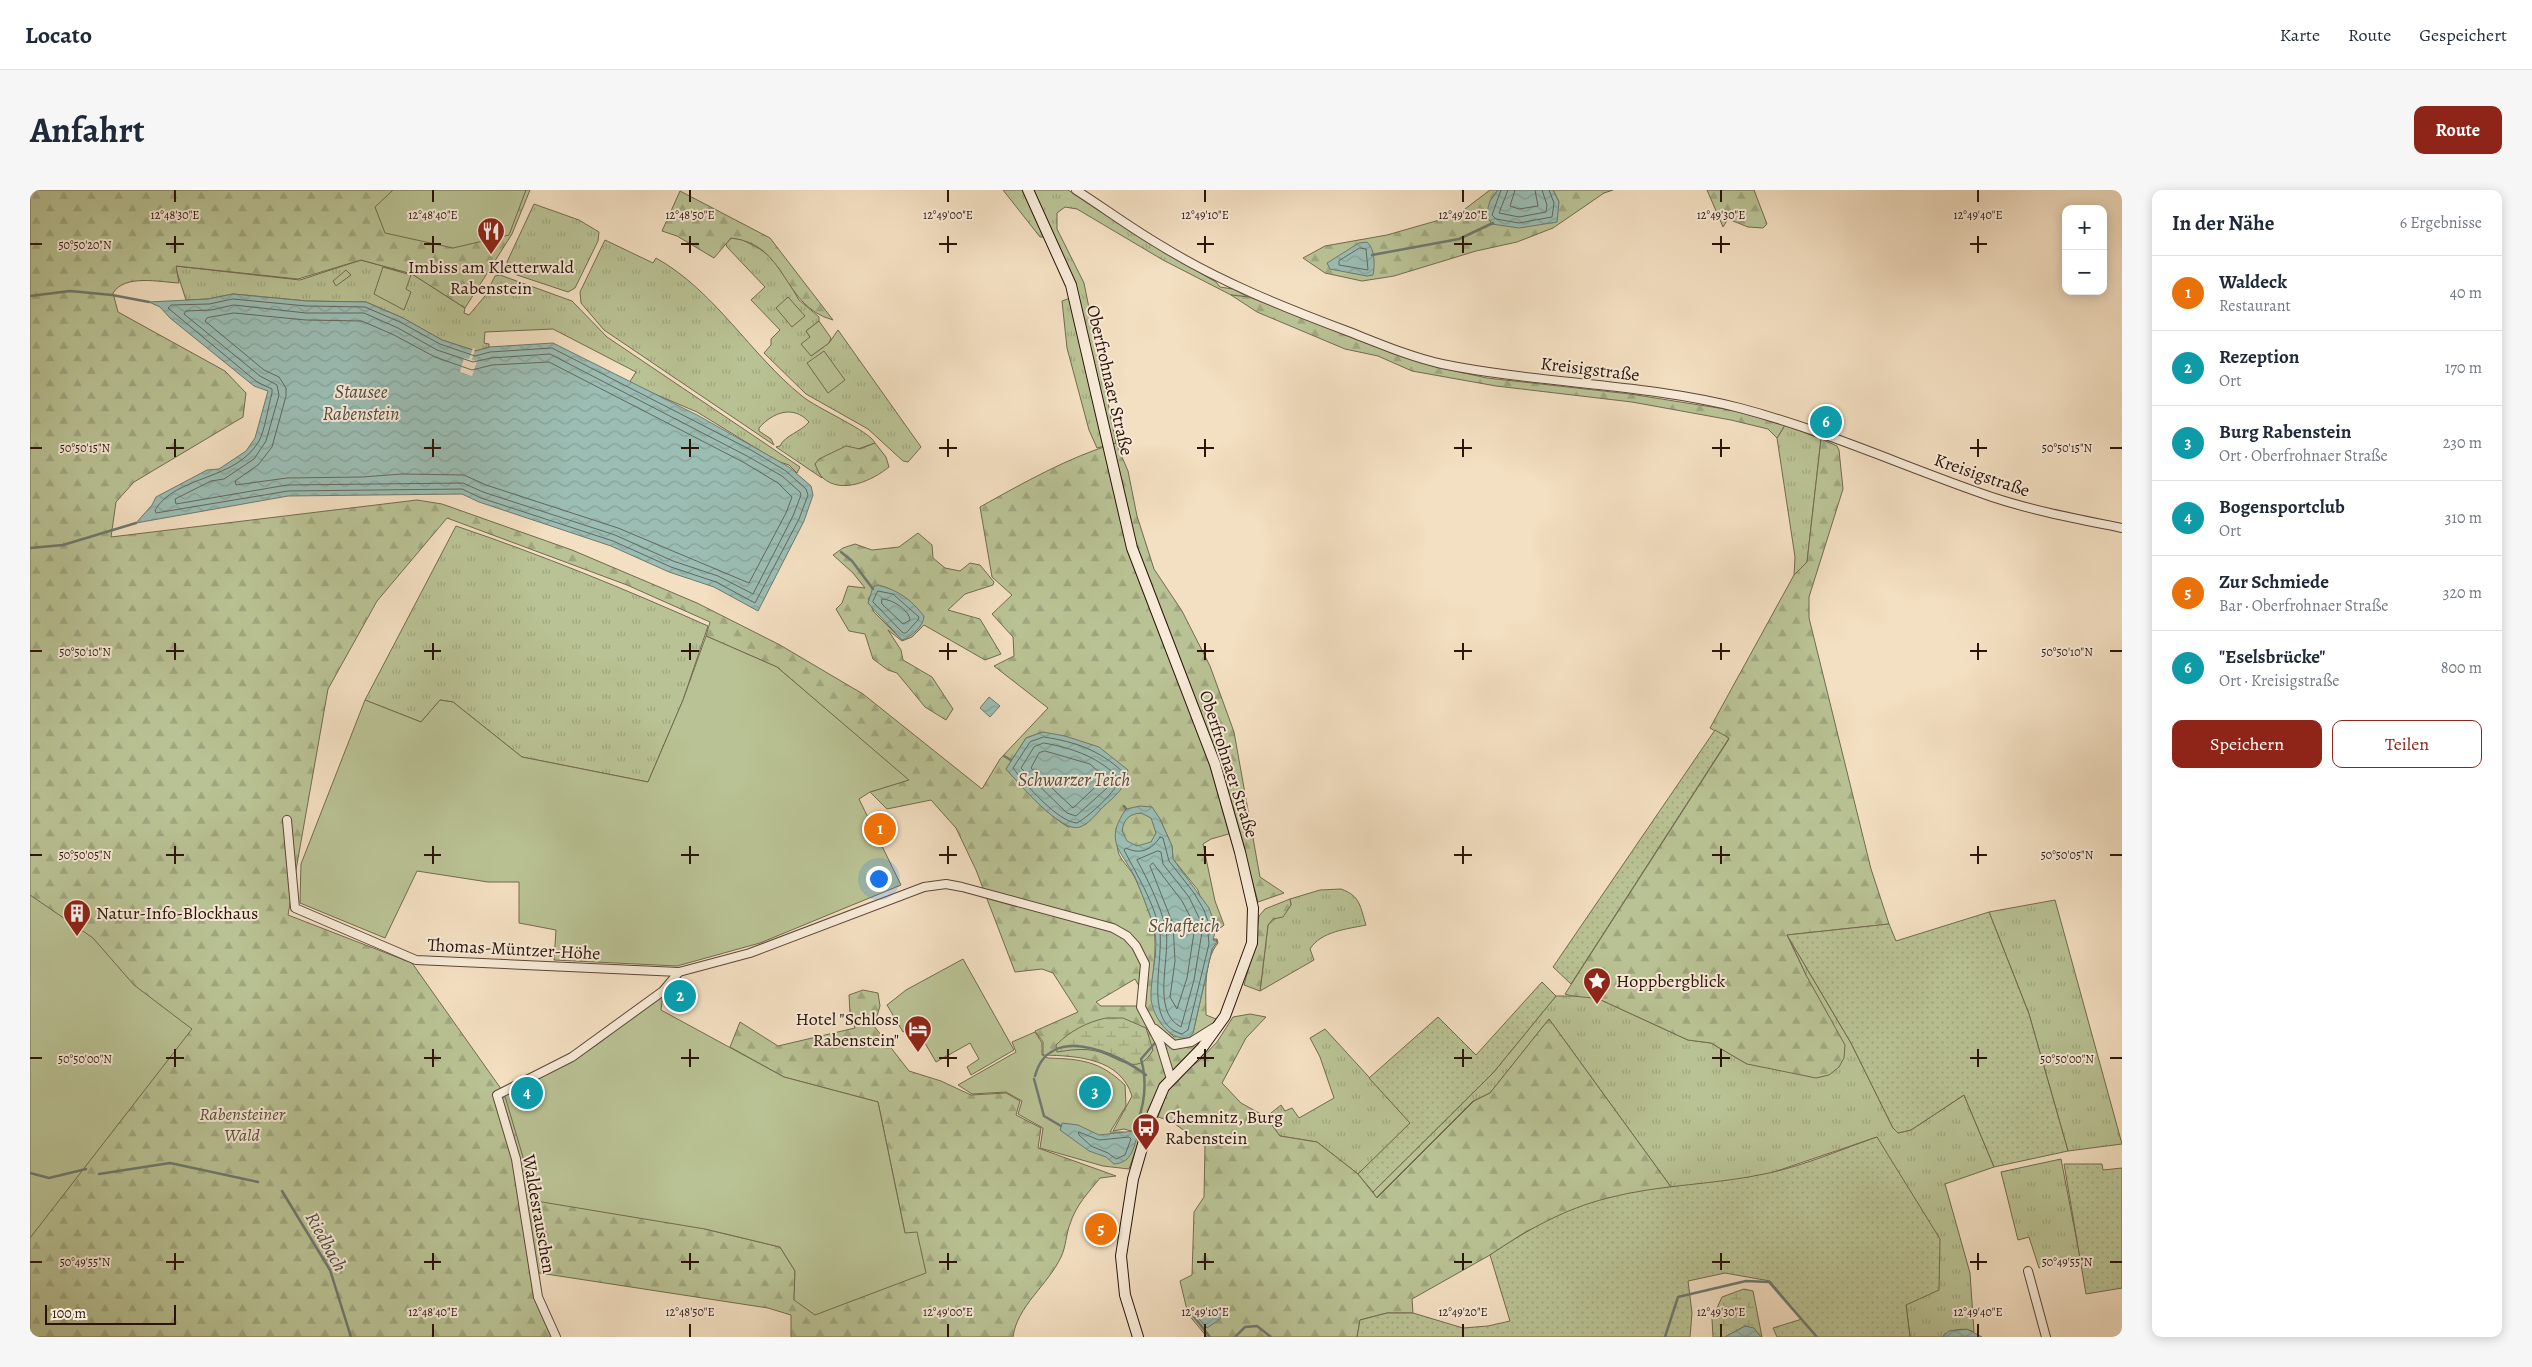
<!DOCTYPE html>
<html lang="de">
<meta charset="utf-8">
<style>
:root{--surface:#fff;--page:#f6f6f7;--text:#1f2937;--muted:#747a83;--line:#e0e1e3;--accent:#8f2418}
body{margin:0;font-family:Alegreya,serif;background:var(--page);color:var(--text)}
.controls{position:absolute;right:15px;top:15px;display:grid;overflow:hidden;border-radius:10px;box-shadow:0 2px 12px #0003}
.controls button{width:45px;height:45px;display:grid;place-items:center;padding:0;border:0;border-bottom:1px solid var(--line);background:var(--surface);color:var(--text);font:25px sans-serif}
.scale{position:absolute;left:15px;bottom:12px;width:131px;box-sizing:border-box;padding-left:5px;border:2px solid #2b130a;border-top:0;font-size:14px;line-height:18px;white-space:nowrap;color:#2b130a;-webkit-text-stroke:4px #f7ead7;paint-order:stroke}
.you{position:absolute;left:848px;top:688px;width:18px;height:18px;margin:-12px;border:4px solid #fff;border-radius:50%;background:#1a73e8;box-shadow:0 0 0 8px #1a73e833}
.badge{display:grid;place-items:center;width:32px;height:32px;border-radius:50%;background:var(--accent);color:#fff;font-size:16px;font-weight:700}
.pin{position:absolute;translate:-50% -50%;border:2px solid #fff;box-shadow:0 1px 5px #0006}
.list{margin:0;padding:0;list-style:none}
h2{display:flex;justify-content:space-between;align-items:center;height:65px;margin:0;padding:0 20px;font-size:21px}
h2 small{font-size:16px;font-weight:400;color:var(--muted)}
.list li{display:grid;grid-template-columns:32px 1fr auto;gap:15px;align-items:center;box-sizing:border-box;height:75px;padding:0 20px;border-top:1px solid var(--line)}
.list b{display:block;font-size:19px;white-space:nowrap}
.list p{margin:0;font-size:16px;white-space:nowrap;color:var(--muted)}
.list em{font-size:16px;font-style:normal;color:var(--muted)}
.actions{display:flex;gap:10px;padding:15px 20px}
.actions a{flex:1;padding:11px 0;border:1px solid var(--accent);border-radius:10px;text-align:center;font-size:18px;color:var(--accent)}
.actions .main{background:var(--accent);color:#fff}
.map{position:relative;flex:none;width:2092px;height:1147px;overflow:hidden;border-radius:10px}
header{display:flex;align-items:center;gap:30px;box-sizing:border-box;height:70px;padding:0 25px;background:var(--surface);border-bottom:1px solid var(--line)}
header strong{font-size:24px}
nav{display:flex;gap:28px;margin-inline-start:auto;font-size:18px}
.intro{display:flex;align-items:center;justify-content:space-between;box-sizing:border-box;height:120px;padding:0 30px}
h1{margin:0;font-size:35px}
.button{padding:12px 22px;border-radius:10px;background:var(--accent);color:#fff;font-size:18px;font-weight:700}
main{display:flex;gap:30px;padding:0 30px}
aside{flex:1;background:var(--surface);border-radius:10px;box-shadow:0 2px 12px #0003}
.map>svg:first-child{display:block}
.grass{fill:url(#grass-tufts);stroke:#726a4f}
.forest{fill:url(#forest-firs);stroke:#726a4f;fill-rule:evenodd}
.wetland{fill:url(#wetland-marsh);stroke:#726a4f}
.park{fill:#b9c294;stroke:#726a4f}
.garden{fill:url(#garden-dots);stroke:#726a4f}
.water{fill:url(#water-waves);stroke:#6e796f;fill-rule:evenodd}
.pier{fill:#f3dfc1}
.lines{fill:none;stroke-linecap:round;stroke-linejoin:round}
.shore{stroke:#63685e;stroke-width:1}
.stream{stroke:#6e796f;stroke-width:2.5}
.street-casing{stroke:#5d4638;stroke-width:10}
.secondary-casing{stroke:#2b130a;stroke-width:12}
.street{stroke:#f7ead7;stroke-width:8}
.secondary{stroke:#f7ead7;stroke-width:10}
.ticks{fill:none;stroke:#2b130a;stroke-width:2}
.labels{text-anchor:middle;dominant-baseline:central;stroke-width:4;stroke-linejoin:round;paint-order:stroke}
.poi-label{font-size:18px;fill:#2b130a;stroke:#f7ead7;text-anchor:start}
.street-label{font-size:18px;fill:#2b130a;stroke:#f7ead7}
.park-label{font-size:18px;font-style:italic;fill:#5d503a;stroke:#f7ead7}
.water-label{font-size:19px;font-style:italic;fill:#524e45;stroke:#f7ead7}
.ticks-label{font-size:12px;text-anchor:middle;fill:#2b130a;stroke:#f7ead7;stroke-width:4;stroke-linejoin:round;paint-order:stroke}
</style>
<header>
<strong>Locato</strong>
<nav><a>Karte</a><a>Route</a><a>Gespeichert</a></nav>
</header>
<div class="intro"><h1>Anfahrt</h1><a class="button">Route</a></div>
<main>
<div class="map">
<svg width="2092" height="1147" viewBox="0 0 2092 1147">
<defs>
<pattern id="grass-tufts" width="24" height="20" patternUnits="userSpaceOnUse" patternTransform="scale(1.25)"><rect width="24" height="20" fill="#b9c294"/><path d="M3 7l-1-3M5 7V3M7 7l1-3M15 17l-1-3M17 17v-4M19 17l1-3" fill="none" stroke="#9fa67e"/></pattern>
<pattern id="forest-firs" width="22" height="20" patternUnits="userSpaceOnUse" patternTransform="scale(1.25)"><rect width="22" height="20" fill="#b9c294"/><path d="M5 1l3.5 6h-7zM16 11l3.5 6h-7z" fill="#9fa67e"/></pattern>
<pattern id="wetland-marsh" width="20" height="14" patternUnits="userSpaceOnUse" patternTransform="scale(1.25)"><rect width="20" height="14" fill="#b9c294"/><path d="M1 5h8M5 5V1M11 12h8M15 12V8" fill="none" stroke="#9fa67e"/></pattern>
<pattern id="garden-dots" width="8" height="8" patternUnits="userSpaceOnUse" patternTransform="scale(1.25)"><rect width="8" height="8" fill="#b9c294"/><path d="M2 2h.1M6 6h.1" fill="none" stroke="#9fa67e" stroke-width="1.8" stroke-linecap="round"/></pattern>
<pattern id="water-waves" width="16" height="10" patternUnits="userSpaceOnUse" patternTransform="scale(1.25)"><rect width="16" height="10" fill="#9bbdb3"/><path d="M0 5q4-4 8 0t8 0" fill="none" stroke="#86a299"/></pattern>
</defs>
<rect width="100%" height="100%" fill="#f3dfc1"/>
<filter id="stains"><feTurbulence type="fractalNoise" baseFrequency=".004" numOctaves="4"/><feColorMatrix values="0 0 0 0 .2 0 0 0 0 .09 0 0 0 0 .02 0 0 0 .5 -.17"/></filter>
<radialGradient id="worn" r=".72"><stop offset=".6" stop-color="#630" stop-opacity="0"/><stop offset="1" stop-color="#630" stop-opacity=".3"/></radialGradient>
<g class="grass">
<path d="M973 0H1038L1134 62 1186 92 1190 97 1203 99 1218 107 1201 105 1133 70 1047 19 1035 17 1027 23V39L1054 93 1086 253 1067 258 1059 240 1037 158 1032 111 1048 105 1025 47H1010Z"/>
<path d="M504 14 549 30 569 42 568 51 545 98 538 102 484 84 478 77 477 72Z"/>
<path d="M701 48 711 49 730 59 746 71 769 110 789 127V131L776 141 780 147 781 166 799 153 808 140 891 257 878 272 873 271 838 239 776 204 734 163 741 155V149L750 140 721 110 735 97 697 57 696 54Z"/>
<path d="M575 50 623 73 626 68C685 101 720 164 772 206 786 218 840 241 845 253L785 274 792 288 746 257 750 256C755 245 771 242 779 232 763 214 742 223 729 238V241L741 249 744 255 574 140 551 113 550 102Z"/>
<path d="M331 70 382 84 435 118 434 123 439 125 455 106 465 86 470 85 542 111 577 147 770 277 767 283 759 275 747 271 667 222 599 193 606 182 523 139 455 142 454 153 459 154V157L446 161 412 150 373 128 336 112 277 111 203 104 178 109 156 110 145 76 270 90Z"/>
<path d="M1755 235 1791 249 1777 372 1764 385 1765 367 1747 248Z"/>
<path d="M426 336C512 365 595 399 678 436L653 510 618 592 492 567 423 512 410 510 391 532 335 510Z"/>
<path d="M1311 699C1331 706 1330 717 1336 735 1318 739 1291 741 1280 759L1284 770 1230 801 1238 735 1261 715 1260 709 1290 700Z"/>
<path d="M2025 710 2092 954 2038 961 1999 824 1959 722Z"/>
<path d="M1757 745 1821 853 1863 938 1868 943 1881 940 1934 905 1964 977 1915 994 1940 1083 1944 1142C1933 1137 1921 1139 1912 1147H1880L1876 1115 1847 947 1741 983 1685 994 1641 997 1519 829 1460 903 1443 911 1346 1008 1343 1002 1463 883 1526 806H1559L1571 810 1658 850 1681 853 1717 874 1776 785Z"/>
<path d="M1295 839 1381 933 1328 984 1287 952 1250 946 1236 927 1251 915 1255 921 1262 918 1269 928 1304 908 1290 867 1280 848Z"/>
<path d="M2031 969 2050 1067 2009 1078 1999 1047 1988 1050 1971 982Z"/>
</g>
<g class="forest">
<path d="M0 0H500L482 44 435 118 382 84 331 70 268 89 146 76 149 93C129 92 95 84 83 103L88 122 195 181 216 203 213 227 104 292 86 312 81 347 387 310 412 314 542 360 667 413 750 455 833 504 952 599 970 569 1018 518 964 476 984 466 983 447 962 424 982 405 962 387 950 317C993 293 1039 267 1086 253L1098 281 1107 326 1124 379 1152 421 1180 476 1204 542 1230 687 1254 703 1228 712 1209 641 1181 649 1173 654 1185 711 1194 735 1183 744V749H1187L1188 753C1173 771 1176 803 1176 825L1186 829 1169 854 1134 891 1121 914 1111 944 1094 939 1083 941 1102 906C1090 868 1048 866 1013 865V852L1005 841 1048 822 1023 783 1012 779 985 782 946 680 926 638 901 610 857 619 840 602 878 590 747 477 676 446 680 432 597 395 417 328 347 411 298 499 258 725 382 773 474 903 675 1039 750 1057 765 1081 764 1110 875 1043 848 912 754 887 700 857 710 832 748 856 825 838 820 823 819 805 833 800 848 803 850 816 844 836 879 881 911 891 941 905 976 903 990 911 986 925 1011 938 1008 958 1086 986 1070 988C1058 1003 1046 1015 1040 1034 1036 1044 1036 1057 1031 1067 1018 1095 987 1116 983 1147H761V1125L738 1118 503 1082 526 1147H0ZM1013 542 1097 591 1056 634 1038 637C1014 622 995 600 976 579L996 548ZM1110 616 1130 629 1142 656 1143 669 1168 700 1183 750H1187L1182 759 1163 843 1144 847C1107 815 1130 780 1124 740 1123 731 1109 695 1104 686 1100 678 1090 670 1088 661 1086 654 1087 645 1086 638ZM1105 789 1110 798 1109 816H1071L1066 812Z"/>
<path d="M1460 0H1468L1460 11 1529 12 1523 0H1583L1574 3 1523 38 1487 52 1446 61 1364 86 1332 91 1295 83 1273 68 1295 56 1357 45 1427 25Z"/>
<path d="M1677 0H1724L1737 34 1733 38 1718 37 1698 29 1693 37Z"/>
<path d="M650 1 740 48 803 130C751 116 758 54 701 48L684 68 647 46 632 41Z"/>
<path d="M1201 105 1219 107 1362 163 1407 177 1457 188 1600 204 1701 220 1755 235 1747 248 1738 239 1701 230 1602 212 1466 196 1382 181 1348 166 1315 159 1227 122Z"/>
<path d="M1791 249 1807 256 1809 260 1813 299 1779 407V428L1841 679 1859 734 1757 745 1776 785 1815 855 1814 868 1809 877 1799 885 1786 888 1717 874 1681 853 1658 850 1571 810C1558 806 1547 808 1535 804L1699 549 1680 538 1764 385 1777 372Z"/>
<path d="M845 253 856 267 859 277C843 290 812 305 793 288 789 285 787 278 785 274L789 269 816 256 830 259Z"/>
<path d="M888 343 902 355 903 368 915 378 930 381 940 373 950 375 964 392 963 395 935 404 918 420 950 429 971 464 955 470 894 435 882 447 872 451 858 440 871 460 873 470 902 487 923 519 916 530 895 517 867 483 858 480 843 469 835 444 819 441 806 419 812 413 818 396 835 398 823 383 803 365 813 358 825 354 842 360 869 357ZM848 395 858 398 872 450 844 422 838 409Z"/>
<circle cx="1109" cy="640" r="17"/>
<path d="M1260 709 1261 715 1253 727 1243 729 1238 735 1230 801 1214 795 1225 754 1229 726 1235 719Z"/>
<path d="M1220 824 1236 827 1216 848 1192 893 1211 913 1236 927 1250 946 1287 952 1328 984 1347 1008 1444 911 1460 903 1519 829 1641 997 1578 1008 1497 1041 1460 1065 1382 1109 1383 1123H1357L1330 1130 1327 1147H1177L1158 1124 1150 1091 1162 1085 1164 1022 1174 1007 1175 956 1141 931 1128 927 1139 897 1150 885 1170 870 1187 852 1203 827Z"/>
</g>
<g class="wetland">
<path d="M1076 828H1093L1116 838 1123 860C1107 889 1088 866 1066 861 1052 858 1040 860 1027 862L1026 855C1040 841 1057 832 1076 828Z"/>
<path d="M1714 1099 1723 1101 1732 1147 1715 1136 1695 1147H1683L1682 1129 1692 1107Z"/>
</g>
<g class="park">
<path d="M363 0H496L479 45 423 58 355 43 345 17Z"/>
<path d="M353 77 381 85 376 99 381 102 374 120 344 104Z"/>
<path d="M316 80 321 85 306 96 303 91Z"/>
<path d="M758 107 775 126 762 137 746 118Z"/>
<path d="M789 131 801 148 799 153 781 166 771 154 780 147 776 141Z"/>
<path d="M794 161 815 190 798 203 777 173Z"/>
<path d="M676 446 747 477 879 590 840 602 829 609 871 695 730 753 647 776 524 770 526 740 489 733V692H458L387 681 355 748 270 713 271 674 335 510 391 532 410 510 423 512 492 567 618 592 653 510Z"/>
<path d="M0 705 63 748 104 795 162 839 0 1048Z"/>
<path d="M933 769 984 860 941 885 937 877 949 869 940 853 906 872 885 836 873 842 857 815 876 800Z"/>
<path d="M633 803 631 820 754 887 848 912 875 1043 887 1042 896 1083 785 1125 764 1110 765 1081 750 1057 675 1039 506 1011 474 903C508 888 543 873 572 851 593 835 611 818 633 803Z"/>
<path d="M1005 842 1012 853V865L1018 868C1051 869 1070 871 1095 895L1096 916 1080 942H1092L1111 945 1099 979 1073 976 1010 958 1013 938 988 924 992 911 976 902 942 904 928 895 986 862 982 852Z"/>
</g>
<g class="garden">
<path d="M1685 540 1699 548 1541 794 1523 777Z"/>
<path d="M1959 722 1999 824 2038 961 1964 977 1934 905 1881 940 1868 943 1863 938 1821 853 1757 745 1859 734 1866 751Z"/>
<path d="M1512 792 1526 806 1463 883 1343 1002 1328 984 1380 933 1339 888 1408 827 1446 865Z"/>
<path d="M1847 947 1910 1049 1909 1100 1876 1115 1880 1147H1747L1743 1138 1772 1129 1740 1091 1695 1083 1658 1091 1662 1123 1660 1147H1327L1330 1130 1357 1123H1383L1433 1138 1458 1136 1480 1131 1460 1065C1497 1040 1534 1019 1578 1008 1631 994 1686 995 1739 983 1776 975 1812 959 1847 947Z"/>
<path d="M2034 974H2072L2073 980 2092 978V1098L2056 1104Z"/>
</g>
<g class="water">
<path d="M1468 0H1523L1529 12 1527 32 1489 38 1462 34 1456 25 1460 11Z"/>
<path d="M1337 52C1345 59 1345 75 1343 85L1337 86 1300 79 1297 73 1329 53Z"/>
<path d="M203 104 277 111 336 112 373 128 412 150 446 161 459 157 523 153 669 226 759 277 781 296 783 305 774 331 728 421 684 397 639 382 581 356 449 312 432 304 258 306 106 333 122 315 126 307 177 280 189 279 216 261 225 248 238 201 224 196 140 128 130 117 119 112 178 109Z"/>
<path d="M848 395C870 401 880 409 894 426 894 436 881 447 872 450L838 413 843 397Z"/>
<path d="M959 507 970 516 960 527 950 518Z"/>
<path d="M1013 542 1035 546 1069 557 1098 580C1097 597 1085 606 1073 617 1066 624 1059 634 1050 637 1031 644 988 592 976 579L996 548Z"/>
<path d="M1110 616 1122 617 1130 629 1142 656 1143 669 1179 718 1186 738 1183 750 1187 752 1182 759 1163 843 1159 848C1139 851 1123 827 1121 809 1120 785 1130 761 1124 737 1120 724 1110 699 1105 687 1090 659 1074 651 1096 619ZM1111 623 1121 628 1126 643 1121 652 1107 656 1097 651 1092 641C1094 629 1099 624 1111 623Z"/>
<path d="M1032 933 1048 935 1069 945 1104 941 1107 947C1103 961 1100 973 1084 974L1076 967 1059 961 1030 940Z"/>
<path d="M1179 1118H1184L1191 1125 1190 1129 1177 1138 1168 1128Z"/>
<path d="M1715 1136 1724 1138 1731 1147H1695Z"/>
<path d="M1937 1139 1952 1147H1912L1919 1141Z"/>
</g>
<path class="pier" d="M443 158H445L442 170 447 171 442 186 430 182 434 168 439 169Z"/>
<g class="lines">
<g class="shore">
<path d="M1471 0 1462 25 1466 29 1489 33 1522 27 1524 13 1519 0"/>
<path d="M1478 0 1469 23 1489 27 1516 22 1517 15 1512 0"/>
<path d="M1485 0 1480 16 1489 19 1508 16 1505 0"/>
<path d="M1330 58 1336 59 1338 80 1309 75V71Z"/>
<path d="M203 109 276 116 335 117 370 132 410 154 445 166 460 162 522 158 721 260 756 281 776 299 778 305 769 329 725 413 686 392 641 377 583 351 451 308 432 299 258 301 126 323 125 320C146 285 206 291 229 251 235 240 238 217 242 203V199L227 192 138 118 141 115 179 114Z"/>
<path d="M204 115 276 123H334L368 138 407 160 443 172 461 168 520 164 717 266 752 286 770 302 771 305 763 326 723 404 688 386 643 371 585 345 453 302 433 293 257 295 146 314 145 309 181 291 194 289 224 269 236 251 249 205 247 195 230 186 154 124 156 121 181 120Z"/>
<path d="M204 123 276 130 332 131 364 145 405 167 442 180 462 175 519 172 713 272 748 293 762 307 756 323 719 393 588 338 456 295 434 285 372 284 332 287 257 288 206 295 205 291 228 275 242 257 256 206V198L249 187 234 180 175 131 177 128Z"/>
<path d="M848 401 863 404 889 427 888 430 876 443H873L843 412Z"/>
<path d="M852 409C862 409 879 420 880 430L873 434 852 414Z"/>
<path d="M1014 547C1046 552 1069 560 1093 582 1092 596 1060 626 1047 633 1028 632 995 594 983 578L1000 552Z"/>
<path d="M1014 553C1042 558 1065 566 1086 585L1077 598 1046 626 1037 623 991 578 1004 557Z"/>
<path d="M1015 561 1060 574 1075 588 1043 618 1001 578 1009 563Z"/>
<path d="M1130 647 1133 648 1139 671 1164 703 1174 720 1180 737 1178 743 1179 754 1158 840 1152 844C1111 833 1136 766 1129 737 1122 709 1107 685 1094 660L1096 658C1110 665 1122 660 1130 647Z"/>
<path d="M1128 661 1131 662 1133 674 1159 707 1173 736 1164 790 1151 837C1119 821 1143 763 1135 735 1129 713 1118 690 1107 670Z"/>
<path d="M1123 673 1152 711 1165 736 1157 788 1147 819 1140 807 1145 771 1143 734 1120 676Z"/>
<path d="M1049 942 1069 950 1099 947 1101 949 1095 965 1086 969 1078 963 1061 956 1049 945Z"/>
</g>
<g class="stream">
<path d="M1342 65 1429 49 1463 33"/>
<path d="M0 106 40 101 82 105 119 112"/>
<path d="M0 358 33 355 106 333"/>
<path d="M811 362 822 371 843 399"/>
<path d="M974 566 981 570"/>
<path d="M1094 616 1096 619"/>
<path d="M1005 886C1019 833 1086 862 1116 885"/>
<path d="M1004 889 1014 926 1031 936"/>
<path d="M1104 941C1114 918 1118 893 1111 869L1124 854"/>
<path d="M0 983 19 988 56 979"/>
<path d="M69 984 140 973 228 992"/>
<path d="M252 1001 300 1080 321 1147"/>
<path d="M1161 1123 1180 1147"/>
<path d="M1205 1147 1215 1137 1227 1136 1241 1147"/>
<path d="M1635 1147 1648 1107 1716 1091 1739 1092 1787 1147"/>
</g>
<g class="street-casing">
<g id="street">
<path d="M1046 0C1074 18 1101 38 1130 55 1188 91 1253 117 1317 141 1348 153 1380 167 1412 174 1510 194 1612 193 1710 218 1797 241 1877 278 1962 307 2004 321 2048 329 2092 338"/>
<path d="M257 630 265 718 386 770 649 782"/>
<path d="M1125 839 1144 855 1161 852 1185 837"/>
<path d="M1998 1081 2016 1147"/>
<path d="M526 1147 508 1107 486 969 467 905 542 867 633 801 649 782 720 763 894 697 916 694 932 697 1083 738 1097 746 1106 756 1115 774 1111 817 1130 853 1141 889"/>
</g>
</g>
<g class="secondary-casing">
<path id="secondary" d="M998 0 1041 95 1102 358 1185 574 1210 662 1223 718 1222 753 1195 826 1172 858 1134 897 1120 930 1103 989 1091 1066 1095 1105 1108 1147"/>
</g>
<use href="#street" class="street"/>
<use href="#secondary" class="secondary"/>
</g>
<path class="ticks" d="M145 0V12M403 0V12M660 0V12M918 0V12M1175 0V12M1433 0V12M1691 0V12M1948 0V12M145 46V63M403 46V63M660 46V63M918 46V63M1175 46V63M1433 46V63M1691 46V63M1948 46V63M0 54H12M136 54H154M394 54H411M651 54H669M909 54H927M1167 54H1184M1424 54H1442M1682 54H1700M1940 54H1957M145 249V267M403 249V267M660 249V267M918 249V267M1175 249V267M1433 249V267M1691 249V267M1948 249V267M0 258H12M136 258H154M394 258H411M651 258H669M909 258H927M1167 258H1184M1424 258H1442M1682 258H1700M1940 258H1957M2080 258H2092M145 453V470M403 453V470M660 453V470M918 453V470M1175 453V470M1433 453V470M1691 453V470M1948 453V470M0 461H12M136 461H154M394 461H411M651 461H669M909 461H927M1167 461H1184M1424 461H1442M1682 461H1700M1940 461H1957M2080 461H2092M145 656V674M403 656V674M660 656V674M918 656V674M1175 656V674M1433 656V674M1691 656V674M1948 656V674M0 665H12M136 665H154M394 665H411M651 665H669M909 665H927M1167 665H1184M1424 665H1442M1682 665H1700M1940 665H1957M2080 665H2092M145 859V877M403 859V877M660 859V877M918 859V877M1175 859V877M1433 859V877M1691 859V877M1948 859V877M0 868H12M136 868H154M394 868H411M651 868H669M909 868H927M1167 868H1184M1424 868H1442M1682 868H1700M1940 868H1957M2080 868H2092M145 1063V1080M403 1063V1080M660 1063V1080M918 1063V1080M1175 1063V1080M1433 1063V1080M1691 1063V1080M1948 1063V1080M0 1072H12M136 1072H154M394 1072H411M651 1072H669M909 1072H927M1167 1072H1184M1424 1072H1442M1682 1072H1700M1940 1072H1957M2080 1072H2092M403 1134V1147M660 1134V1147M918 1134V1147M1175 1134V1147M1433 1134V1147M1691 1134V1147M1948 1134V1147"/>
<defs>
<g id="restaurant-pin" transform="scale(1.4375)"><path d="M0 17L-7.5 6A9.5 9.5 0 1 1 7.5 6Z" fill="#8f2418" stroke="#f7ead7"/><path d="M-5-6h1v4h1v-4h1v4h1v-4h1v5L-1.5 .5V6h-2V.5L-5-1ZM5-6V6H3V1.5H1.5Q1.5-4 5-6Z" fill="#fff"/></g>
<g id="building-pin" transform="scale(1.4375)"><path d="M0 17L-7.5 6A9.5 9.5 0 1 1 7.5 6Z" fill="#8f2418" stroke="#f7ead7"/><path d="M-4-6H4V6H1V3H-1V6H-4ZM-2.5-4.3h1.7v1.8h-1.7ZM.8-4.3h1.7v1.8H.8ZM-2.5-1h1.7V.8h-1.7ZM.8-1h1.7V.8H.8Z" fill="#fff"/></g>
<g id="sight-pin" transform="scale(1.4375)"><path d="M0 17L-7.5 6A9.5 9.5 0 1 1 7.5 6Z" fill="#8f2418" stroke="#f7ead7"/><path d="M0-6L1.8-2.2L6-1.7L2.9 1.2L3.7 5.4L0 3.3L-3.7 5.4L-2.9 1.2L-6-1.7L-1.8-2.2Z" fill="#fff"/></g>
<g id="hotel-pin" transform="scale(1.4375)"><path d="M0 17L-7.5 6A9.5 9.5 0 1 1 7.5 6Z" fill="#8f2418" stroke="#f7ead7"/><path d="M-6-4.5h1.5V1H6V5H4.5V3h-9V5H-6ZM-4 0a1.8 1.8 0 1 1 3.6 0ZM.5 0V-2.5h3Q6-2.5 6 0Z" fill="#fff"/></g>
<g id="bus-pin" transform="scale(1.4375)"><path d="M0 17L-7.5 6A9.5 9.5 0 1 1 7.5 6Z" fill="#8f2418" stroke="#f7ead7"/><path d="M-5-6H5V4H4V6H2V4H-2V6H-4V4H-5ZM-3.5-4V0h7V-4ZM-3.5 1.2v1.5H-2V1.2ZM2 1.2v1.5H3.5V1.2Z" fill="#fff"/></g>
</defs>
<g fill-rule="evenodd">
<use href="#restaurant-pin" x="461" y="41"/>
<use href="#building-pin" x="47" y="723"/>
<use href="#sight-pin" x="1567" y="791"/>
<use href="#hotel-pin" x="888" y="839"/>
<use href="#bus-pin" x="1116" y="937"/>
</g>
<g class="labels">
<g class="poi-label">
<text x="461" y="77" text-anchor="middle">Imbiss am Kletterwald<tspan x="461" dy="21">Rabenstein</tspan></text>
<text x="66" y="723">Natur-Info-Blockhaus</text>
<text x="1586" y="791">Hoppbergblick</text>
<text x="869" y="829" text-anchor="end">Hotel "Schloss<tspan x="869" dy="21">Rabenstein"</tspan></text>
<text x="1135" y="927">Chemnitz, Burg<tspan x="1135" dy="21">Rabenstein</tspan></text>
</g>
<g class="street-label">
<text transform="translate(1560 179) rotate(7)">Kreisigstraße</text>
<text transform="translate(1080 190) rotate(77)">Oberfrohnaer Straße</text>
<text transform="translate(1952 285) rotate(19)">Kreisigstraße</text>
<text transform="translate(1199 574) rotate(72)">Oberfrohnaer Straße</text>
<text transform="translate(484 759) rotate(3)">Thomas-Müntzer-Höhe</text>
<text transform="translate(509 1024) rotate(80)">Waldesrauschen</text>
</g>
<g class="park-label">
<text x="212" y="924">Rabensteiner<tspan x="212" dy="21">Wald</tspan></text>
</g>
<g class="water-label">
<text x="331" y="202">Stausee<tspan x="331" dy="22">Rabenstein</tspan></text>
<text x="1044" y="590">Schwarzer Teich</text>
<text x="1154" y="736">Schafteich</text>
<text transform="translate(296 1052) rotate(61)">Riedbach</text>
</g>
</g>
<g class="ticks-label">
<text x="145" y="29">12°48'30"E</text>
<text x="403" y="29">12°48'40"E</text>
<text x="660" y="29">12°48'50"E</text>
<text x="918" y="29">12°49'00"E</text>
<text x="1175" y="29">12°49'10"E</text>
<text x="1433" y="29">12°49'20"E</text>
<text x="1691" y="29">12°49'30"E</text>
<text x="1948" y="29">12°49'40"E</text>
<text x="55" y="59">50°50'20"N</text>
<text x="55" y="262">50°50'15"N</text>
<text x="2037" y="262">50°50'15"N</text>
<text x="55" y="466">50°50'10"N</text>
<text x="2037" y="466">50°50'10"N</text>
<text x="55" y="669">50°50'05"N</text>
<text x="2037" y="669">50°50'05"N</text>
<text x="55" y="873">50°50'00"N</text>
<text x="2037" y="873">50°50'00"N</text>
<text x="55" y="1076">50°49'55"N</text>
<text x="2037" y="1076">50°49'55"N</text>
<text x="403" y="1126">12°48'40"E</text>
<text x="660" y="1126">12°48'50"E</text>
<text x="918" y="1126">12°49'00"E</text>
<text x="1175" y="1126">12°49'10"E</text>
<text x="1433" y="1126">12°49'20"E</text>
<text x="1691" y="1126">12°49'30"E</text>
<text x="1948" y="1126">12°49'40"E</text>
</g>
<rect width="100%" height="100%" filter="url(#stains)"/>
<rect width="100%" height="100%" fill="url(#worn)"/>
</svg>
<div class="controls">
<button>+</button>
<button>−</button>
</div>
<div class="scale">100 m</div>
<div class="you"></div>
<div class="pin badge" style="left:850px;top:639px;background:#e8710a">1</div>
<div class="pin badge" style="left:650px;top:806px;background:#0f9aa8">2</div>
<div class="pin badge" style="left:1065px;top:902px;background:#0f9aa8">3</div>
<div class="pin badge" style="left:497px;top:903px;background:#0f9aa8">4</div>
<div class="pin badge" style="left:1071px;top:1039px;background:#e8710a">5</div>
<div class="pin badge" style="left:1796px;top:232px;background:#0f9aa8">6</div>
</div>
<aside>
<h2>In der Nähe<small>6 Ergebnisse</small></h2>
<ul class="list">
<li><span class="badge" style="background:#e8710a">1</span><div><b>Waldeck</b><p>Restaurant</p></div><em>40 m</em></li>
<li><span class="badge" style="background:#0f9aa8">2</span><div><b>Rezeption</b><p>Ort</p></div><em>170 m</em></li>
<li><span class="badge" style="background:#0f9aa8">3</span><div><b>Burg Rabenstein</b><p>Ort · Oberfrohnaer Straße</p></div><em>230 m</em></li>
<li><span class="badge" style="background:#0f9aa8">4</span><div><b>Bogensportclub</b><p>Ort</p></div><em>310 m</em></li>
<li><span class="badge" style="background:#e8710a">5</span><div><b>Zur Schmiede</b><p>Bar · Oberfrohnaer Straße</p></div><em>320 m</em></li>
<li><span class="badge" style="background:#0f9aa8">6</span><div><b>&quot;Eselsbrücke&quot;</b><p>Ort · Kreisigstraße</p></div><em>800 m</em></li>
</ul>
<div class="actions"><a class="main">Speichern</a><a>Teilen</a></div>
</aside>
</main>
